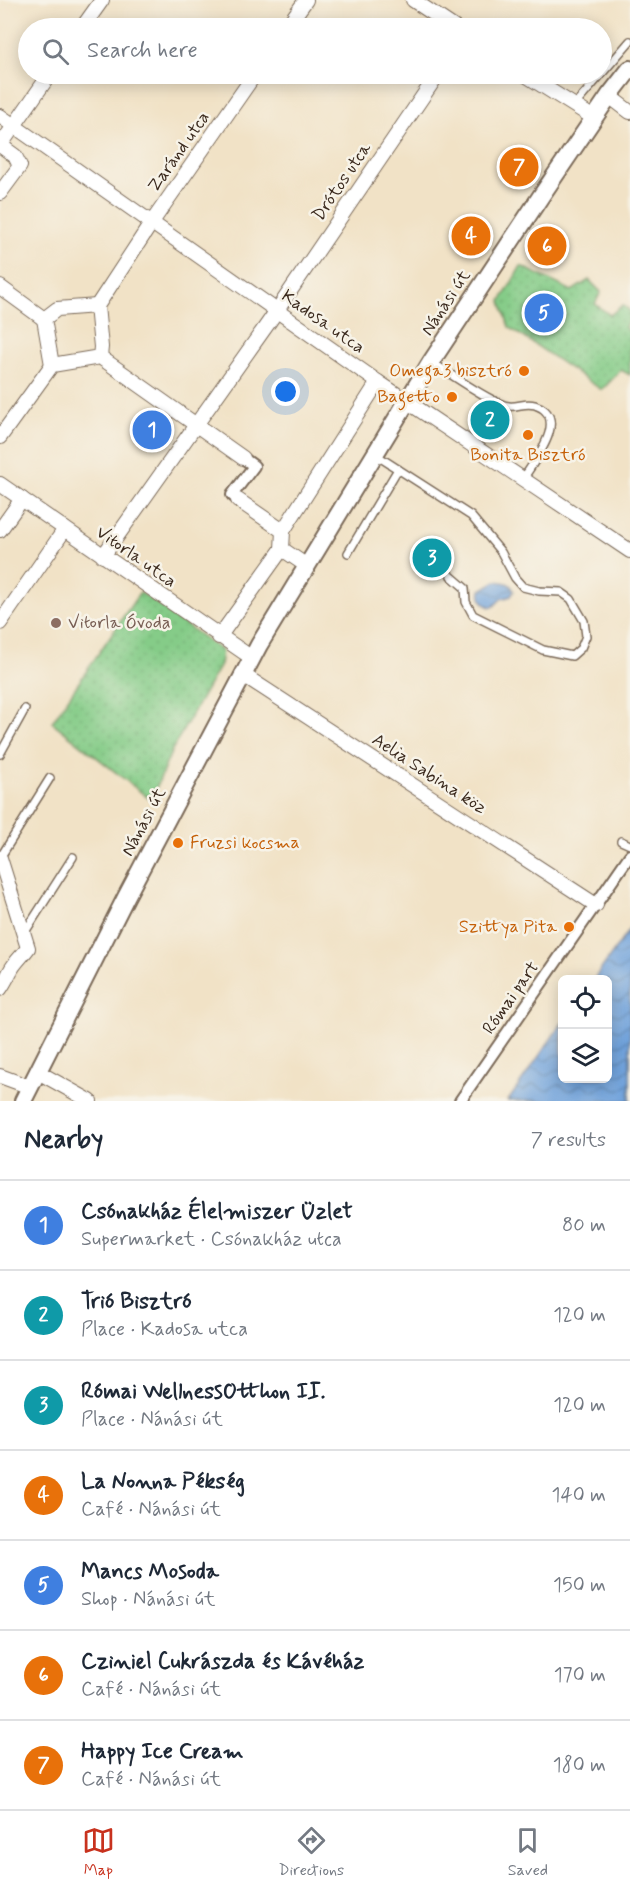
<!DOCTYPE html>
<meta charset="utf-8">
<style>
:root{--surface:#fff;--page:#f6f6f7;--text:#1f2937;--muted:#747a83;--line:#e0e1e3;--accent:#c8321e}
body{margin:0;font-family:Mynerve,sans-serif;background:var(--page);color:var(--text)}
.controls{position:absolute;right:18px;bottom:18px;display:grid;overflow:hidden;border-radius:9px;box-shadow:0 3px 15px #0003}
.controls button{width:54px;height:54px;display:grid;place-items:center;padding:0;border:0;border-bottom:2px solid var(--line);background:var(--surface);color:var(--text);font:30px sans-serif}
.you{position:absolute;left:286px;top:392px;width:21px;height:21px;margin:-15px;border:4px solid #fff;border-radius:50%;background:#1a73e8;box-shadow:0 0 0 9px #1a73e833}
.badge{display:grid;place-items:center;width:39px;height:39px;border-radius:50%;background:var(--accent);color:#fff;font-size:20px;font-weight:700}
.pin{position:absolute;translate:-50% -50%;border:3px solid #fff;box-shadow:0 2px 6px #0006}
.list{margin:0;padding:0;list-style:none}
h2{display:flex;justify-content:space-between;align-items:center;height:78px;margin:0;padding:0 24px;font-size:26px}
h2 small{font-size:20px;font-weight:400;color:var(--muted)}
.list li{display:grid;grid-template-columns:39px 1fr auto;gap:18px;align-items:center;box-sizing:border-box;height:90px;padding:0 24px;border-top:2px solid var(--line)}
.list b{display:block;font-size:22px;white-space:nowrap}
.list p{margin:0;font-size:20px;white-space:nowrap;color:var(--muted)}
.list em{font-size:20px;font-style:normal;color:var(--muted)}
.icon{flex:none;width:33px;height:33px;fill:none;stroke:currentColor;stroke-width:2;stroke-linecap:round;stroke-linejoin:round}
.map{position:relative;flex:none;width:630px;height:1101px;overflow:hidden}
.search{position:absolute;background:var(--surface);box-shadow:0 3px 15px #0003;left:18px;right:18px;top:18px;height:66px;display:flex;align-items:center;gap:15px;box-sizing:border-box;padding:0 21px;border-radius:33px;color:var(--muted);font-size:22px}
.sheet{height:708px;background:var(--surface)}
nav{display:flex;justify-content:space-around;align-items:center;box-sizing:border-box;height:84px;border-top:2px solid var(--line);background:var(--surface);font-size:16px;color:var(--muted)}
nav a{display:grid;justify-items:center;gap:3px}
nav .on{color:var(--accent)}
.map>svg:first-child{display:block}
.park{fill:url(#park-dots);stroke:#607b53;stroke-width:1.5}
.water{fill:url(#water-waves);stroke:#55667c;stroke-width:1.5}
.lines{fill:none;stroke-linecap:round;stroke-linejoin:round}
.service-casing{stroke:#7b6a59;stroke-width:10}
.pedestrian-casing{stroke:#7b6a59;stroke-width:14}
.minor-casing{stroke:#7b6a59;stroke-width:16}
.tertiary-casing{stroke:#7b6a59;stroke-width:20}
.service{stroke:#fff;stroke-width:7}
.pedestrian{stroke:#fff;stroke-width:10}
.minor{stroke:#fff;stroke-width:14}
.tertiary{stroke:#fff;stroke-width:16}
.food-dot{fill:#e8710a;stroke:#f7f3e8;stroke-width:2}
.education-dot{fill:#8d6e63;stroke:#f7f3e8;stroke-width:2}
.labels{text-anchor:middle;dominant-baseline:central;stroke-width:5;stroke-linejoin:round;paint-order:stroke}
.street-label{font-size:18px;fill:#3b2a1e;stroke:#f7f3e8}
.food-label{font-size:18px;fill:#c56008;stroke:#f7f3e8;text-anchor:end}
.education-label{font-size:18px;fill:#785e54;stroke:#f7f3e8;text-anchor:start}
</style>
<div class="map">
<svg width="630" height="1101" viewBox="0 0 630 1101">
<defs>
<pattern id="park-dots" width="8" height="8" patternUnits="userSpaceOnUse" patternTransform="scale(1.5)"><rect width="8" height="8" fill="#85cc88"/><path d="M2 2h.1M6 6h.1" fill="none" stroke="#74af75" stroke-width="1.8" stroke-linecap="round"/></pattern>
<pattern id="water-waves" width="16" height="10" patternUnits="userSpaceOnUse" patternTransform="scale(1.5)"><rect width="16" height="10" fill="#6fa2db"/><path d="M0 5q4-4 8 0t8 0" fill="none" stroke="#5c84b1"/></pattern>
</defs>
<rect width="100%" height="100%" fill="#f7f3e8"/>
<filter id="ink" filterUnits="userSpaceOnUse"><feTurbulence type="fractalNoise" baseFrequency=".0167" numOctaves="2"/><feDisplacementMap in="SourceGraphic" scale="12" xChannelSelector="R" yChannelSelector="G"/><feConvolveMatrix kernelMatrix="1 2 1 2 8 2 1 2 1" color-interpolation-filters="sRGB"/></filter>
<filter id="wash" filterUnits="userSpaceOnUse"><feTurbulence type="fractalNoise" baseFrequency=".008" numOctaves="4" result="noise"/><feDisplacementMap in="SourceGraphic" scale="24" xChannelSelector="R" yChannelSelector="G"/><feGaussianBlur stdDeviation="1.35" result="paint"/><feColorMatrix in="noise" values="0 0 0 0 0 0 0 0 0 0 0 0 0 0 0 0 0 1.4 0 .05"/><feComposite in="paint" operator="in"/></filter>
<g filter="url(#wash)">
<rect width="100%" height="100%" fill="#f1e2c6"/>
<g class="park">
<path d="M521 266 572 291 589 280 601 292 595 304 610 315 623 305 630 311V318L625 327 630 332V375L621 370 602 390 509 327 501 301Z"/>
<path d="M140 592 222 651 220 665 172 750 151 800 52 722Z"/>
</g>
<g class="water">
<path d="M496 581C505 582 510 582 514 591L511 596 501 599 493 607C484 607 479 598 481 590Z"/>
<path d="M630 928V1101H508L562 1023V1078H608V980L594 979Z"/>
</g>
</g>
<g filter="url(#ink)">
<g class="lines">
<g class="service-casing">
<g id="service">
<path d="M574 106 630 41"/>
<path d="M431 362C453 375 475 392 499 403 515 411 522 401 535 405 571 417 534 461 523 479"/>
<path d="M376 455 471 516 501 552 515 578 523 587 539 591 561 592 571 599 584 621 586 636 581 648 572 656 543 650 473 615 466 602 465 588 451 576"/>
<path d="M348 553 398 469"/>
<path d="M0 754 25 709"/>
<path d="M621 841 630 845"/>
<path d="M0 858 50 778"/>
<path d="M25 932 73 857"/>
</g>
</g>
<g class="pedestrian-casing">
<g id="pedestrian">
<path d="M238 500 232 495 254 466 243 458"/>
<path d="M460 1101 630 855"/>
</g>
</g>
<g class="minor-casing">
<g id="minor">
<path d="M413 0 455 28"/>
<path d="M82 28 102 0"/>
<path d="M286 28 306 0"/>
<path d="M524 74 594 118"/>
<path d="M609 96 630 112"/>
<path d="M0 116 378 382 630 551"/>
<path d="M0 146 50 74"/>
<path d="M0 193 20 166 15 156 0 145"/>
<path d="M0 287 44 319"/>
<path d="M100 357 243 458"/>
<path d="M52 365 44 319 57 309 97 306"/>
<path d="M0 437 52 365 100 357 101 347 97 306 152 222 255 74"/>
<path d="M0 484 252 658"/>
<path d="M238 500 283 531"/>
<path d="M0 530 22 499"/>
<path d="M282 549 307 566"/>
<path d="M103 556 269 322 438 74"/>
<path d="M0 623 65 529"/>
<path d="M219 637 282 549 283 531 378 382"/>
<path d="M242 674 596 905"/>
<path d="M0 858 28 948C23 955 16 961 12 968 8 975 5 982 0 989"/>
<path d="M38 1072 90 1101"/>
<path d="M0 1076 30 1087"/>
</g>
</g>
<g class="tertiary-casing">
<path id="tertiary" d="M23 1101 126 897 259 645 431 362 541 196 609 96 630 69"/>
</g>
<use href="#service" class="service"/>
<use href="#pedestrian" class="pedestrian"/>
<use href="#minor" class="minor"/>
<use href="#tertiary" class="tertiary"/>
</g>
</g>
<g class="food-dot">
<circle cx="524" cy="371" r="6"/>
<circle cx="452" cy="397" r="6"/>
<circle cx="528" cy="435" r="6"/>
<circle cx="178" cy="843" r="6"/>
<circle cx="569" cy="927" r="6"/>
</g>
<circle class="education-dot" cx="56" cy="623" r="6"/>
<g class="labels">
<g class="street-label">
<text transform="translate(179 152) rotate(-55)">Zaránd utca</text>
<text transform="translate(342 182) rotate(-56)">Drótos utca</text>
<text transform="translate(446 303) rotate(-57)">Nánási út</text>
<text transform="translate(323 322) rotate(35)">Kadosa utca</text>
<text transform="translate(136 557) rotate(35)">Vitorla utca</text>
<text transform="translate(429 774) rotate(33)">Aelia Sabina köz</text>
<text transform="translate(144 822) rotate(-62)">Nánási út</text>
<text transform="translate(511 998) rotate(-55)">Római part</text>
</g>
<g class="food-label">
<text x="512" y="371">Omega3 bisztró</text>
<text x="440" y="397">Bagetto</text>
<text x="528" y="455" text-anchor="middle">Bonita Bisztró</text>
<text x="190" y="843" text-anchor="start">Fruzsi kocsma</text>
<text x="557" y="927">Szittya Pita</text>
</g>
<g class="education-label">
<text x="68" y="623">Vitorla Óvoda</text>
</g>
</g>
</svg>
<div class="controls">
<button><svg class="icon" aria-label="locate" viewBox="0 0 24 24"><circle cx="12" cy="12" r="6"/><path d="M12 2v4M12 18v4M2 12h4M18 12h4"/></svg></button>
<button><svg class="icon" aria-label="layers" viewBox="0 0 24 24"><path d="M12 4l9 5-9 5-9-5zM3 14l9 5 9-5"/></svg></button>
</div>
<div class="you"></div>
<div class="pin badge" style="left:152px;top:430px;background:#3f7fe0">1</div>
<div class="pin badge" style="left:490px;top:420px;background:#0f9aa8">2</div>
<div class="pin badge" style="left:432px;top:558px;background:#0f9aa8">3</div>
<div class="pin badge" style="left:471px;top:236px;background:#e8710a">4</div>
<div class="pin badge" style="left:544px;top:313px;background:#3f7fe0">5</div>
<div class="pin badge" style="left:547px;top:246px;background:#e8710a">6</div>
<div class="pin badge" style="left:519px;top:167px;background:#e8710a">7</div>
<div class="search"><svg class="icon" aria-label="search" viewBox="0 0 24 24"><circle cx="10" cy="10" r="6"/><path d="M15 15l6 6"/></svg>Search here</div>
</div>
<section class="sheet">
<h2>Nearby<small>7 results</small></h2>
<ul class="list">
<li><span class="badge" style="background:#3f7fe0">1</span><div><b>Csónakház Élelmiszer Üzlet</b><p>Supermarket · Csónakház utca</p></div><em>80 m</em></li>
<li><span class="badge" style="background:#0f9aa8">2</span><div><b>Trió Bisztró</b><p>Place · Kadosa utca</p></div><em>120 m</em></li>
<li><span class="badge" style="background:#0f9aa8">3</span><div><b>Római WellnessOtthon II.</b><p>Place · Nánási út</p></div><em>120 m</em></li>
<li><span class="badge" style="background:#e8710a">4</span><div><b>La Nonna Pékség</b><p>Café · Nánási út</p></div><em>140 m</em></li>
<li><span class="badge" style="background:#3f7fe0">5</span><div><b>Mancs Mosoda</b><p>Shop · Nánási út</p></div><em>150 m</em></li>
<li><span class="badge" style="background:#e8710a">6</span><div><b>Cziniel Cukrászda és Kávéház</b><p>Café · Nánási út</p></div><em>170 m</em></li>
<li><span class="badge" style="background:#e8710a">7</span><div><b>Happy Ice Cream</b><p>Café · Nánási út</p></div><em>180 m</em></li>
</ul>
</section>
<nav>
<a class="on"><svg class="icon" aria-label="map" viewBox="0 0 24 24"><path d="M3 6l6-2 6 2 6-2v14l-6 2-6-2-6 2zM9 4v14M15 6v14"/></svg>Map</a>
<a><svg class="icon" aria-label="directions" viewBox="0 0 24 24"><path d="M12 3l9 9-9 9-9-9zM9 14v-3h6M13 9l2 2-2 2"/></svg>Directions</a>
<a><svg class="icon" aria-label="saved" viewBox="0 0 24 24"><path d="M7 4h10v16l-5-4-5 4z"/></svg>Saved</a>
</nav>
